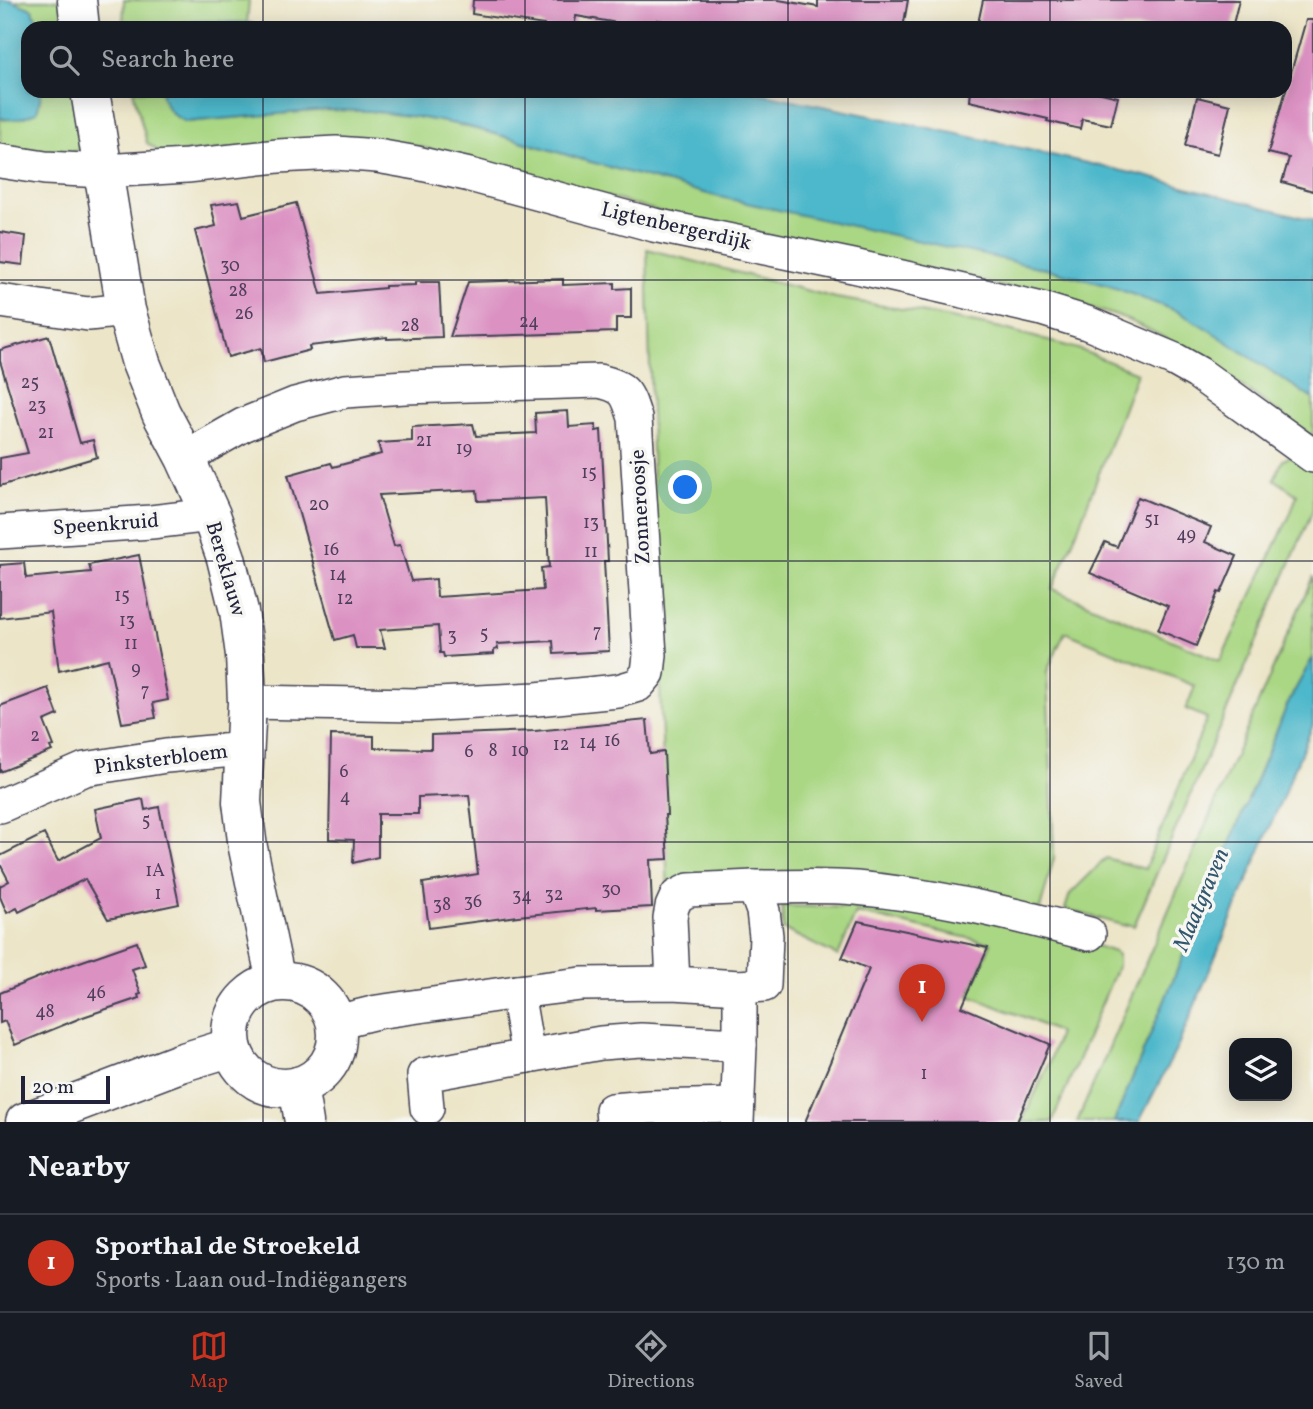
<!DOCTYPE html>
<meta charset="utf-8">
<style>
:root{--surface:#171b24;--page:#242831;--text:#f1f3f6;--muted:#9ea1a6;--line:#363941;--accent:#c8321e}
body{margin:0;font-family:Vollkorn,serif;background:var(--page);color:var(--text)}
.controls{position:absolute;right:21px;bottom:21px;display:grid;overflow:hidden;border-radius:14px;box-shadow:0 4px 18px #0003}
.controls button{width:63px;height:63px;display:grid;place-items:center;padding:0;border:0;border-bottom:2px solid var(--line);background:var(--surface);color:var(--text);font:35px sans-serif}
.scale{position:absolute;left:21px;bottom:18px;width:89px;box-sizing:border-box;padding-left:7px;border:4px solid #22223b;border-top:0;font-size:19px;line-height:24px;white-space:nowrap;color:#22223b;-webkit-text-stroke:5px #f6f6f2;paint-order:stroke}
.you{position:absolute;left:686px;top:488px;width:24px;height:24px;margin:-18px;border:5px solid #fff;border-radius:50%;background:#1a73e8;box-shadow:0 0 0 10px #1a73e833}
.badge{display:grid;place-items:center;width:46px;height:46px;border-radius:50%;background:var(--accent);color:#fff;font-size:23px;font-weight:700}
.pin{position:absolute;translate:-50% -58px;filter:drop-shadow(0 2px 4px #0008)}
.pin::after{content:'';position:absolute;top:37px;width:24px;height:21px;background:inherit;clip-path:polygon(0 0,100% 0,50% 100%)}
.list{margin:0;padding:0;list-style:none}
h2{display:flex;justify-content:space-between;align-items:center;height:91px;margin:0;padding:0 28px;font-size:30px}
h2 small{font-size:23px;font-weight:400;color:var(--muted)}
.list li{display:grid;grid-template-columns:46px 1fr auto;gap:21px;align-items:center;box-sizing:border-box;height:98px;padding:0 28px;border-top:2px solid var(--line)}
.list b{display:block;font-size:26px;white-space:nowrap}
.list p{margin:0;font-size:23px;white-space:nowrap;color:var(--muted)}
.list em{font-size:23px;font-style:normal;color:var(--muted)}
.icon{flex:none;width:38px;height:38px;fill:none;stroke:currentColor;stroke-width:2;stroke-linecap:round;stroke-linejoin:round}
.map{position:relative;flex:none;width:1313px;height:1122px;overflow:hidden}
.search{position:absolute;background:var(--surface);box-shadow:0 4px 18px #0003;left:21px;right:21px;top:21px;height:77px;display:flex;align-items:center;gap:18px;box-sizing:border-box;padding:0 24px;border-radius:21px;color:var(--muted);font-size:26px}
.sheet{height:189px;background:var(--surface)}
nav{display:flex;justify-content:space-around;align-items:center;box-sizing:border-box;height:98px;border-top:2px solid var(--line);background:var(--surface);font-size:19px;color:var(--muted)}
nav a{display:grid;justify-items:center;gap:4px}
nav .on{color:var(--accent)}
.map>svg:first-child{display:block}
.green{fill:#aad784;stroke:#667c60;stroke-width:2}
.water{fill:#4eb8cb;stroke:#386d83;stroke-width:2}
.building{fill:#db92c3;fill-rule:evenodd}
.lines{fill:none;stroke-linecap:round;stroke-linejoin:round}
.minor-casing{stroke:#403f50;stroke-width:36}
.tertiary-casing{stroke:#403f50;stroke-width:41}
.minor{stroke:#fff;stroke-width:33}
.tertiary{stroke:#fff;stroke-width:38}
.grid{fill:none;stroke:#22223b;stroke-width:2;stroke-opacity:0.55}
.labels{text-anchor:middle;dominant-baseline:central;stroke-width:7;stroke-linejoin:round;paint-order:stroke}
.number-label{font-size:18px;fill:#503e5d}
.street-label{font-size:21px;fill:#22223b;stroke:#f6f6f2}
.water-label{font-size:23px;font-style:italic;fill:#31566d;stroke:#f6f6f2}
</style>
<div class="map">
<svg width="1313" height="1122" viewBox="0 0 1313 1122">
<rect width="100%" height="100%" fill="#f6f6f2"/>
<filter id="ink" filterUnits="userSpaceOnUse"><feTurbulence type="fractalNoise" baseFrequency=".0143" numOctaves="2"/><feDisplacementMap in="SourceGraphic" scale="14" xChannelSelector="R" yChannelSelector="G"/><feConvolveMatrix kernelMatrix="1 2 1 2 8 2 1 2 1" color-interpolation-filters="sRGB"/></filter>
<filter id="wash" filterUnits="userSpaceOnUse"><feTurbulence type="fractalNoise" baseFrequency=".00686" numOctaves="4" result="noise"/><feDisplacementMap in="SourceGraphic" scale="28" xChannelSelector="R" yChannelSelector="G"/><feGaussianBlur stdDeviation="1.57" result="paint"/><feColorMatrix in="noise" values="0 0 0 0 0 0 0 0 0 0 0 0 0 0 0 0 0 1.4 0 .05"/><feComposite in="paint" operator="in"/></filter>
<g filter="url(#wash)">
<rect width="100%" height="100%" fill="#ece5c8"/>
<g class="green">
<path d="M24 0H68L72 28H41L32 9 14 2Z"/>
<path d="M124 0H249L247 23 201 21 181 23 173 28H123Z"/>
<path d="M42 91H82L84 151C56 151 27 153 0 145V118L4 120 37 112Z"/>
<path d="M133 91H161L162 97 186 122C232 118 279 111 325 110 415 107 502 135 587 161L1047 269C1091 281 1135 291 1176 311 1224 334 1269 370 1313 399V437C1255 396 1197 350 1132 322 1109 312 1084 306 1060 299L665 213 467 158 416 146 372 140 162 154 147 143Z"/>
<path d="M647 249 836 298 925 313 1001 328 1078 349 1137 373 1076 534 1052 589 1220 661 1290 515 1297 495 1274 479 1283 460 1296 454 1313 466V510L1134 926 1127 924 1126 926 1065 909 1070 894 1106 858 1145 869 1207 718 1186 709 1195 686 1065 632 1047 671 1054 858 1040 909 668 896 654 528Z"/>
<path d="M1313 576V657L1289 701 1114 1122H1077Z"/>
<path d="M782 906 947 910 1076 939 1115 952 1118 955V965L1052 1122H1022L1050 1061 1059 1033 1029 1019 969 996 991 943 856 913 838 956 783 929Z"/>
</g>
<g class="water">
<path d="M0 0H10L32 9 41 28H28V91H42L37 112C25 117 13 122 0 118Z"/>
<path d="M201 21 247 23 284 28H173L181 23Z"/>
<path d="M161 91H750L944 131 1145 176 1313 220V399L1206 328 1176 311 1110 286 1047 269 715 196 587 161 514 139 462 125 416 117 370 111 326 110 186 122C172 116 164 107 161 91Z"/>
<path d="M1313 657V725L1176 1050 1139 1122H1114L1289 701Z"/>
</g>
<g id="blocks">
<g class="building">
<path d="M473 0H779L818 7V0H908L903 28H705L657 20 656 28H632L629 25 576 16 574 28H543L544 25 472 14Z"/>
<path d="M983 0H1239L1232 28H977Z"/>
<path d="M1306 20H1313V191L1282 182 1289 158 1268 153Z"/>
<path d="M970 91H1093L1118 97 1111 125 1082 119 1080 129 1047 121 1048 119 969 101Z"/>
<path d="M1197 97 1230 105 1218 154 1185 146Z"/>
<path d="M239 201 243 216 296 203 321 294 385 288V286L415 285V282H439L442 337 387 339V337L309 346 310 350 264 362 261 348 228 357 195 231 216 226 211 205Z"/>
<path d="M0 232 26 236 23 265 0 262Z"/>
<path d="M563 279V285L615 283V289L631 288V318H616V332L450 337 468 282Z"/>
<path d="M49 336 80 443 93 440 97 457 0 486V458L28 453 0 361V350Z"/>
<path d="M568 411 569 427 596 425V431L601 430 608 561H604L609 651 554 654 553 641 497 644 498 649 494 650V654L444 657 443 653H440L438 626 380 630 385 648H356L353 635 335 640 288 475 331 463 333 467 381 454 378 443 412 441V427L473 424 476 436 536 433 535 413ZM477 490 478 501 545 498 549 567 541 568 543 590 437 597 436 579 411 581 400 545 394 546 379 495Z"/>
<path d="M1138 497 1211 527 1205 542 1237 556 1221 593 1218 592 1196 646 1158 630 1168 606 1090 573 1105 542 1117 547Z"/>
<path d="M139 555 168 700 153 703 156 718 122 723 108 659 59 671 51 612 0 618V565L24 563 26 578 91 572 89 565Z"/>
<path d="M48 688 58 715 44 721 54 746 50 747 52 751 0 772V706Z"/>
<path d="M647 720 650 754 664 752 667 815H665L668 859 650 860 652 907 596 910V908L518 916 429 928 423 883 478 874 469 795 418 797V814H378V857L353 863 354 840 329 839 331 735 374 736V748L431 749V735L535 731Z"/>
<path d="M143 799 145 810 159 807 179 904 108 919 85 879 19 912 17 908 7 913 0 897V886L9 881 0 864V856L44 834 58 861 101 838 95 809Z"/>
<path d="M858 921 988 948 962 1007 1050 1044 1017 1122H805L869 969 842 958Z"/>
<path d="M137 942 145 965 132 969 141 994 138 995 139 998 83 1017 15 1045 5 1021 0 1023V993L54 971Z"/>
</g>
</g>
</g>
<g filter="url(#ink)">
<use href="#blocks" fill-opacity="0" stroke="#403f50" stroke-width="2"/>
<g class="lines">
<g class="minor-casing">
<g id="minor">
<path d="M0 161 45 168 103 171 187 166 278 156 336 153 377 156 417 163 470 175 654 225 853 266 1042 309 1087 323 1175 360 1198 373 1313 456"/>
<path d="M0 301 88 314 126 310"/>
<path d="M185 458 243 425 295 404 345 391 405 387 599 381C626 387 627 393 635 418L650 655 648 673 638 685 618 691 536 699 417 705 247 702"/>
<path d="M0 532 151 522 211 515"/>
<path d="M0 806 85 769 166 756 245 749"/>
<path d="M754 887C788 887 823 885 856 888 935 895 1013 914 1089 934"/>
<path d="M517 992 528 1056 601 1043 641 1040 740 1045V987"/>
<path d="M336 1022 377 1012 517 992 581 984 673 983 740 987 764 985 766 936 763 911 754 887 689 890 677 896 672 907 670 918 673 983"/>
<path d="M427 1108 424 1075 528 1056"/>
<path d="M613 1122 612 1110 649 1107 737 1105"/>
<path d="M737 1122 740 1045"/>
</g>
</g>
<g class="tertiary-casing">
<g id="tertiary">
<path d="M77 0 80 28"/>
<path d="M90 91 126 310 141 363 161 413 185 458 211 515 226 558 239 611 245 655 247 702 242 802 248 848 276 982"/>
<circle cx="284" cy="1035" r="53"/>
<path d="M298 1086 304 1122"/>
<path d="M25 1122 180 1063 232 1047"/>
</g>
</g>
<use href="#minor" class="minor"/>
<use href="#tertiary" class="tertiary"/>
</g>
</g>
<path class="grid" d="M263 0V28M525 0V28M788 0V28M1050 0V28M263 91V1122M525 91V1122M788 91V1122M1050 91V1122M0 280H1313M0 561H1313M0 842H1313"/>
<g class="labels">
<g class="number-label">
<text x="230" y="266">30</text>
<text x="238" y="291">28</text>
<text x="244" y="314">26</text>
<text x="529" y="322">24</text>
<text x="410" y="326">28</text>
<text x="30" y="383">25</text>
<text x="37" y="406">23</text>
<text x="46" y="433">21</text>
<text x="424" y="441">21</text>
<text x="464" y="449">19</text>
<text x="589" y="473">15</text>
<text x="319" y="505">20</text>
<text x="1152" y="520">51</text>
<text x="591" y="523">13</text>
<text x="1186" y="535">49</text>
<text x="331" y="550">16</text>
<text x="591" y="552">11</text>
<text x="338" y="575">14</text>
<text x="122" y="596">15</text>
<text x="345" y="599">12</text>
<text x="127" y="621">13</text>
<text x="597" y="632">7</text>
<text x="484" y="634">5</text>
<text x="452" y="636">3</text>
<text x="131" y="644">11</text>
<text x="136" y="669">9</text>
<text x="145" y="691">7</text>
<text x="35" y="736">2</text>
<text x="612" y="741">16</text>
<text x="588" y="743">14</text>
<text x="561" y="745">12</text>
<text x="493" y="751">8</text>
<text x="520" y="751">10</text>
<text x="469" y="752">6</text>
<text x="344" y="772">6</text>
<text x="345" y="797">4</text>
<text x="146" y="821">5</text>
<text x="155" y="871">1A</text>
<text x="611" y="890">30</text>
<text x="158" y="894">1</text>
<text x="554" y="895">32</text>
<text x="522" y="896">34</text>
<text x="473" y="902">36</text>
<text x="442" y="905">38</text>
<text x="96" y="993">46</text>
<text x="45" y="1012">48</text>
<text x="924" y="1074">1</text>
</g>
<g class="street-label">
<text transform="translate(676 227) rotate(13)">Ligtenbergerdijk</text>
<text transform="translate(641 507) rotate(-93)">Zonneroosje</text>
<text transform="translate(106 525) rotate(-4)">Speenkruid</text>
<text transform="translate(225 569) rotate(74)">Bereklauw</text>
<text transform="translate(161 760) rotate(-7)">Pinksterbloem</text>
</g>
<g class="water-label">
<text transform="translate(1202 900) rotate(-67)">Maatgraven</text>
</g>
</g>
</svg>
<div class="controls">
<button><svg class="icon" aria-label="layers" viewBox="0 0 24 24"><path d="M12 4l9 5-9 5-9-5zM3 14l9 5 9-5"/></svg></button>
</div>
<div class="scale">20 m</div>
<div class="you"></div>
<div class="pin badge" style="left:922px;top:1022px">1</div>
<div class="search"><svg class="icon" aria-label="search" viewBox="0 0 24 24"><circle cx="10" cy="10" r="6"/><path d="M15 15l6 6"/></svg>Search here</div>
</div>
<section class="sheet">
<h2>Nearby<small></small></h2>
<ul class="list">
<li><span class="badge">1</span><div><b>Sporthal de Stroekeld</b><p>Sports · Laan oud-Indiëgangers</p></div><em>130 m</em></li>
</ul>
</section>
<nav>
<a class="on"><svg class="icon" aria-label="map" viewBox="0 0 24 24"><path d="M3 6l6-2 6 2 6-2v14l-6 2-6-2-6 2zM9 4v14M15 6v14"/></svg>Map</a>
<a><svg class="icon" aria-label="directions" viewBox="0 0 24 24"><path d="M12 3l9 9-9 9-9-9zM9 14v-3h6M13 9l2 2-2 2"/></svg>Directions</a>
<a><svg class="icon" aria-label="saved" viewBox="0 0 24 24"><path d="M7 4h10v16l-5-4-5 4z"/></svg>Saved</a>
</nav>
